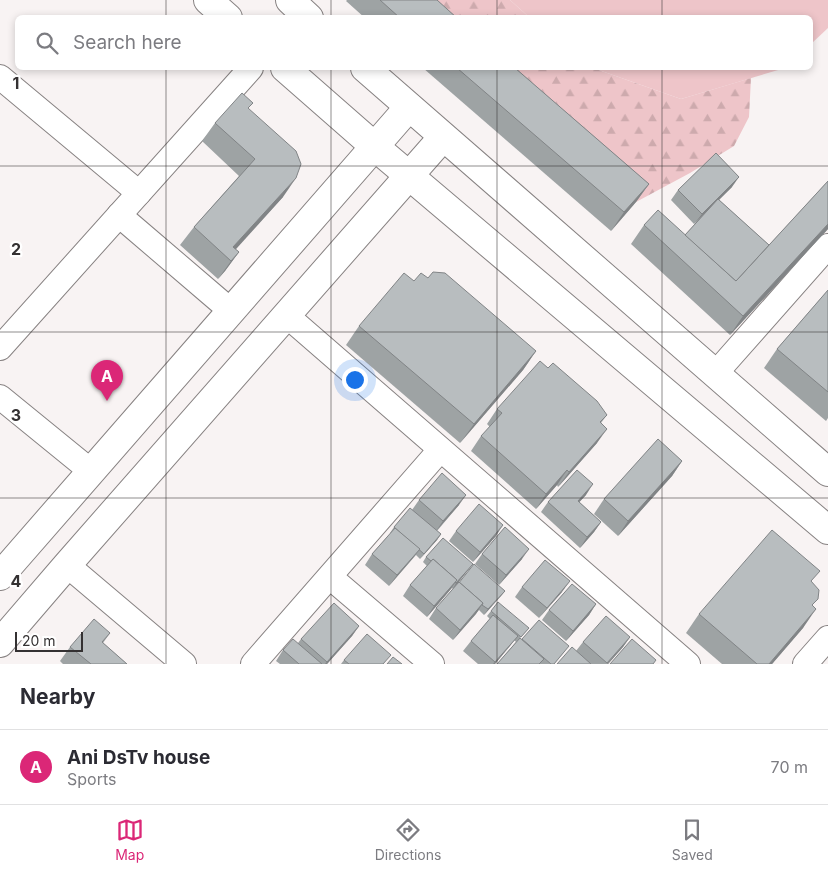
<!DOCTYPE html>
<style>
:root{--surface:#fff;--page:#f7f7f7;--text:#2b2b33;--muted:#7c7c81;--line:#e1e1e2;--accent:#db2777}
body{margin:0;font-family:Inter,sans-serif;background:var(--page);color:var(--text)}
.scale{position:absolute;left:15px;bottom:12px;width:68px;box-sizing:border-box;padding-left:5px;border:2px solid #343132;border-top:0;font-size:14px;line-height:18px;white-space:nowrap;color:#343132;-webkit-text-stroke:4px #fff;paint-order:stroke}
.you{position:absolute;left:354px;top:379px;width:18px;height:18px;margin:-12px;border:4px solid #fff;border-radius:50%;background:#1a73e8;box-shadow:0 0 0 8px #1a73e833}
.badge{display:grid;place-items:center;width:32px;height:32px;border-radius:50%;background:var(--accent);color:#fff;font-size:16px;font-weight:700}
.pin{position:absolute;translate:-50% -41px;filter:drop-shadow(0 1px 2px #0008)}
.pin::after{content:'';position:absolute;top:26px;width:18px;height:15px;background:inherit;clip-path:polygon(0 0,100% 0,50% 100%)}
.list{margin:0;padding:0;list-style:none}
h2{display:flex;justify-content:space-between;align-items:center;height:65px;margin:0;padding:0 20px;font-size:21px}
h2 small{font-size:16px;font-weight:400;color:var(--muted)}
.list li{display:grid;grid-template-columns:32px 1fr auto;gap:15px;align-items:center;box-sizing:border-box;height:75px;padding:0 20px;border-top:1px solid var(--line)}
.list b{display:block;font-size:19px;white-space:nowrap}
.list p{margin:0;font-size:16px;white-space:nowrap;color:var(--muted)}
.list em{font-size:16px;font-style:normal;color:var(--muted)}
.icon{flex:none;width:28px;height:28px;fill:none;stroke:currentColor;stroke-width:2;stroke-linecap:round;stroke-linejoin:round}
.map{position:relative;flex:none;width:828px;height:664px;overflow:hidden}
.search{position:absolute;background:var(--surface);box-shadow:0 2px 8px #0003;left:15px;right:15px;top:15px;height:55px;display:flex;align-items:center;gap:12px;box-sizing:border-box;padding:0 18px;border-radius:8px;color:var(--muted);font-size:19px}
.sheet{height:140px;background:var(--surface)}
nav{display:flex;justify-content:space-around;align-items:center;box-sizing:border-box;height:70px;border-top:1px solid var(--line);background:var(--surface);font-size:14px;color:var(--muted)}
nav a{display:grid;justify-items:center;gap:2px}
nav .on{color:var(--accent)}
.map>svg:first-child{display:block}
.green{fill:#eec5c9}
.forest{fill:url(#forest-firs)}
.lines{fill:none;stroke-linecap:round;stroke-linejoin:round}
.street-casing{stroke:#878282;stroke-width:26}
.secondary-casing{stroke:#878282;stroke-width:30}
.street{stroke:#fff;stroke-width:24}
.secondary{stroke:#fff;stroke-width:28}
.wall{fill:#9ea3a4}
.shaded-wall{fill:#818486}
.building{fill:#b8bdbf;stroke:#818486}
.grid{fill:none;stroke:#343132;stroke-width:1;stroke-opacity:0.55}
.grid-label{font-size:16px;text-anchor:middle;font-weight:bold;fill:#343132;stroke:#fff;stroke-width:4.5;stroke-linejoin:round;paint-order:stroke}
</style>
<div class="map">
<svg width="828" height="664" viewBox="0 0 828 664">
<defs>
<pattern id="forest-firs" width="22" height="20" patternUnits="userSpaceOnUse" patternTransform="scale(1.25)"><rect width="22" height="20" fill="#eec5c9"/><path d="M5 1l3.5 6h-7zM16 11l3.5 6h-7z" fill="#cdaaad"/></pattern>
</defs>
<rect width="100%" height="100%" fill="#f8f3f3"/>
<g class="green">
<path d="M510 0H828V28L811 44 810 18 529 17Z"/>
<path d="M593 68H785L681 99Z"/>
</g>
<g class="forest">
<path d="M402 0H510L529 17H422Z"/>
<path d="M480 68H593L681 99 751 78 749 117 734 146 690 173 636 202Z"/>
</g>
<g class="lines">
<g class="street-casing">
<g id="street">
<path d="M0 77 139 193"/>
<path d="M119 215 230 310"/>
<path d="M286 315 688 664"/>
<path d="M0 348 251 68"/>
<path d="M715 374 828 246"/>
<path d="M0 397 92 472"/>
<path d="M67 565 184 664"/>
<path d="M330 577 432 664"/>
<path d="M253 664 440 450"/>
<path d="M805 664 828 638"/>
</g>
</g>
<g class="secondary-casing">
<g id="secondary">
<path d="M208 0 228 18"/>
<path d="M290 0 309 18"/>
<path d="M285 68 374 146 828 530"/>
<path d="M365 68 828 472"/>
<path d="M0 576 409 107"/>
<path d="M0 643 67 565 443 137"/>
</g>
</g>
<use href="#street" class="street"/>
<use href="#secondary" class="secondary"/>
</g>
<g class="wall">
<path d="M347 0H437L457 18H365L346 1Z"/>
<path d="M423 68H515L649 184 636 202 611 231Z"/>
<path d="M249 109 283 197 235 249 239 252 225 271 218 279 180 245 194 227 239 176 202 141 215 123Z"/>
<path d="M828 181V229L730 335 631 244 644 225 685 235 703 215 694 224 671 200 678 190 732 187 719 200 769 245Z"/>
<path d="M428 278 536 351 523 370 460 443 346 345 359 326 414 281Z"/>
<path d="M828 290V418L826 421 764 368 777 349Z"/>
<path d="M548 368 607 415 601 423 597 443 558 487 557 485 536 509 471 451 481 436 490 427 487 424 497 409Z"/>
<path d="M682 461 672 476 618 536 594 514 604 499Z"/>
<path d="M586 495 579 502 601 522 594 532 580 548 541 512 548 502Z"/>
<path d="M419 500 459 505 437 531 441 534 437 540 420 559 416 555 389 586 365 565 372 554 391 533H390L394 527 412 510Z"/>
<path d="M456 531 496 536 473 562 449 541Z"/>
<path d="M482 554 522 559 499 585 475 564Z"/>
<path d="M426 557 473 564 453 589 452 588 427 617 403 596 410 585 427 566 423 562Z"/>
<path d="M812 582 813 606 803 628 772 664H722L686 633 699 614Z"/>
<path d="M522 587 562 592 539 618 515 597Z"/>
<path d="M505 591 484 615 479 610 453 640 429 619 436 608Z"/>
<path d="M596 604 589 615 566 641 542 620 549 610Z"/>
<path d="M491 611 529 628 520 638 522 640 565 651 554 664H497L516 642 514 640 495 664H478L463 651 471 641 490 619 487 616Z"/>
<path d="M359 626 352 636 327 664H280L276 661 283 650 298 643 301 639Z"/>
<path d="M110 633 103 643 127 664H63L60 661 70 647Z"/>
<path d="M630 637 623 647 608 664H557L576 651 583 642Z"/>
<path d="M344 660 385 664H341Z"/>
</g>
<g class="shaded-wall">
<path d="M739 177 732 187 694 224 702 214Z"/>
<path d="M296 178 283 197 228 258 233 247Z"/>
<path d="M649 184 636 202 611 231 624 212Z"/>
<path d="M828 224V229L730 335 743 316Z"/>
<path d="M239 252 225 271 218 279 231 261Z"/>
<path d="M536 351 523 370 460 443 474 424Z"/>
<path d="M607 429 597 443 558 487 569 472Z"/>
<path d="M682 461 672 476 618 536 628 521Z"/>
<path d="M567 470 557 485 536 509 546 494Z"/>
<path d="M593 484 586 495 571 511 578 501Z"/>
<path d="M466 495 459 505 436 531 443 521Z"/>
<path d="M601 522 594 532 580 548 587 537Z"/>
<path d="M503 525 496 536 473 562 480 552Z"/>
<path d="M441 534 437 540 420 559 424 554Z"/>
<path d="M420 549 412 559 389 586 397 575Z"/>
<path d="M529 549 522 559 499 585 506 575Z"/>
<path d="M473 564 453 589 456 583Z"/>
<path d="M457 580 450 590 427 617 434 606Z"/>
<path d="M570 581 562 592 539 618 547 608Z"/>
<path d="M505 591 501 596 484 615 488 609Z"/>
<path d="M483 603 476 614 453 640 460 630Z"/>
<path d="M596 604 589 615 566 641 573 631Z"/>
<path d="M816 609 803 628 772 664H769Z"/>
<path d="M359 626 352 636 327 664H325Z"/>
<path d="M518 636 510 646 495 664H493Z"/>
<path d="M630 637 623 647 608 664H607Z"/>
</g>
<g class="building">
<path d="M380 0H437L457 18H400Z"/>
<path d="M457 68H515L649 184 624 212Z"/>
<path d="M242 93 253 103 248 108 296 151 301 164 296 178 233 247 239 252 231 261 194 227 255 159 215 123Z"/>
<path d="M716 153 739 177 702 214 678 190Z"/>
<path d="M828 181V224L743 316 644 225 658 210 736 281Z"/>
<path d="M718 199 769 245 736 281 685 235Z"/>
<path d="M433 272 445 273 536 351 474 424 359 326 404 273 414 281 421 273 428 278Z"/>
<path d="M828 290V392L777 349Z"/>
<path d="M540 361 548 368 553 363 597 401 607 415 600 422 607 429 569 472 567 470 546 494 481 436 502 413 497 409Z"/>
<path d="M658 439 682 461 628 521 604 499Z"/>
<path d="M577 470 593 484 578 501 601 522 587 537 548 502Z"/>
<path d="M442 473 466 495 443 521 419 500Z"/>
<path d="M479 504 503 525 480 552 456 531Z"/>
<path d="M410 508 441 534 424 554 394 527Z"/>
<path d="M505 527 529 549 506 575 482 554Z"/>
<path d="M395 528 420 549 397 575 372 554Z"/>
<path d="M772 530 820 571 811 581 819 590 818 599 812 605 816 609 769 664H757L699 614Z"/>
<path d="M443 538 473 564 456 583 455 582 457 580 433 559 431 561 426 557Z"/>
<path d="M433 559 457 580 434 606 410 585Z"/>
<path d="M545 560 570 581 547 608 522 587Z"/>
<path d="M474 564 505 591 488 609 482 605 483 603 459 582 458 584Z"/>
<path d="M459 582 483 603 460 630 436 608Z"/>
<path d="M572 584 596 604 573 631 549 610Z"/>
<path d="M498 602 529 628 521 637 491 611Z"/>
<path d="M334 603 359 626 327 662 301 639Z"/>
<path d="M493 615 518 636 495 662 471 641Z"/>
<path d="M606 616 630 637 607 663 583 642Z"/>
<path d="M94 619 110 633 102 642 127 664H91L70 647Z"/>
<path d="M539 620 569 646 554 664H551L522 639Z"/>
<path d="M367 634 391 655 383 664H349L344 660Z"/>
<path d="M520 638 544 659 539 664H497Z"/>
<path d="M293 639 322 664H299L283 650Z"/>
<path d="M632 639 656 660 653 664H610Z"/>
<path d="M572 647 591 664H557Z"/>
<path d="M393 657 402 664H387Z"/>
</g>
<path class="grid" d="M166 0V18M331 0V18M497 0V18M662 0V18M166 68V664M331 68V664M497 68V664M662 68V664M0 166H828M0 332H828M0 498H828"/>
<g class="grid-label">
<text x="16" y="89">1</text>
<text x="16" y="255">2</text>
<text x="16" y="421">3</text>
<text x="16" y="587">4</text>
</g>
</svg>
<div class="scale">20 m</div>
<div class="you"></div>
<div class="pin badge" style="left:107px;top:401px">A</div>
<div class="search"><svg class="icon" aria-label="search" viewBox="0 0 24 24"><circle cx="10" cy="10" r="6"/><path d="M15 15l6 6"/></svg>Search here</div>
</div>
<section class="sheet">
<h2>Nearby<small></small></h2>
<ul class="list">
<li><span class="badge">A</span><div><b>Ani DsTv house</b><p>Sports</p></div><em>70 m</em></li>
</ul>
</section>
<nav>
<a class="on"><svg class="icon" aria-label="map" viewBox="0 0 24 24"><path d="M3 6l6-2 6 2 6-2v14l-6 2-6-2-6 2zM9 4v14M15 6v14"/></svg>Map</a>
<a><svg class="icon" aria-label="directions" viewBox="0 0 24 24"><path d="M12 3l9 9-9 9-9-9zM9 14v-3h6M13 9l2 2-2 2"/></svg>Directions</a>
<a><svg class="icon" aria-label="saved" viewBox="0 0 24 24"><path d="M7 4h10v16l-5-4-5 4z"/></svg>Saved</a>
</nav>
